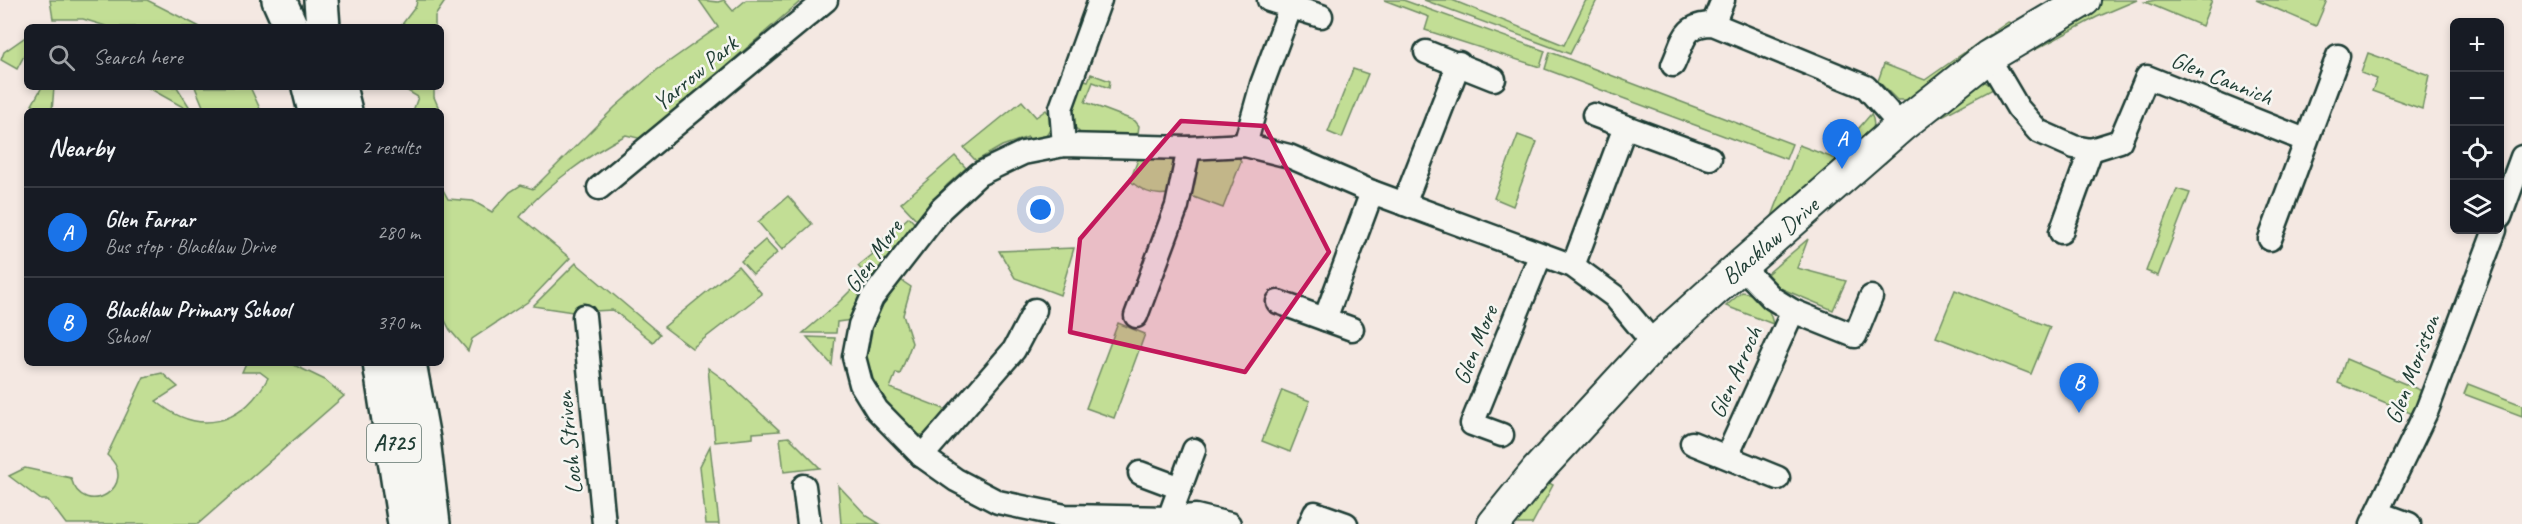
<!DOCTYPE html>
<meta charset="utf-8">
<style>
:root{--surface:#171b24;--page:#20242c;--text:#f1f3f6;--muted:#9ea1a6;--line:#363941;--accent:#1a73e8}
body{margin:0;font-family:Caveat,sans-serif;background:var(--page);color:var(--text)}
.controls{position:absolute;right:18px;top:18px;display:grid;overflow:hidden;border-radius:9px;box-shadow:0 3px 9px #0003}
.controls button{width:54px;height:54px;display:grid;place-items:center;padding:0;border:0;border-bottom:2px solid var(--line);background:var(--surface);color:var(--text);font:30px sans-serif}
.you{position:absolute;left:1041px;top:210px;width:21px;height:21px;margin:-15px;border:4px solid #fff;border-radius:50%;background:#1a73e8;box-shadow:0 0 0 9px #1a73e833}
.badge{display:grid;place-items:center;width:39px;height:39px;border-radius:50%;background:var(--accent);color:#fff;font-size:20px;font-weight:700}
.pin{position:absolute;translate:-50% -50px;filter:drop-shadow(0 2px 3px #0008)}
.pin::after{content:'';position:absolute;top:32px;width:21px;height:18px;background:inherit;clip-path:polygon(0 0,100% 0,50% 100%)}
.list{margin:0;padding:0;list-style:none}
h2{display:flex;justify-content:space-between;align-items:center;height:78px;margin:0;padding:0 24px;font-size:26px}
h2 small{font-size:20px;font-weight:400;color:var(--muted)}
.list li{display:grid;grid-template-columns:39px 1fr auto;gap:18px;align-items:center;box-sizing:border-box;height:90px;padding:0 24px;border-top:2px solid var(--line)}
.list b{display:block;font-size:22px;white-space:nowrap}
.list p{margin:0;font-size:20px;white-space:nowrap;color:var(--muted)}
.list em{font-size:20px;font-style:normal;color:var(--muted)}
.icon{flex:none;width:33px;height:33px;fill:none;stroke:currentColor;stroke-width:2;stroke-linecap:round;stroke-linejoin:round}
.map{position:relative;flex:none;width:2522px;height:524px;overflow:hidden}
.search{position:absolute;background:var(--surface);box-shadow:0 3px 9px #0003;left:24px;top:24px;width:420px;height:66px;display:flex;align-items:center;gap:15px;box-sizing:border-box;padding:0 21px;border-radius:9px;color:var(--muted);font-size:22px}
.panel{position:absolute;background:var(--surface);box-shadow:0 3px 9px #0003;left:24px;top:108px;width:420px;height:258px;border-radius:9px}
.map>svg:first-child{display:block}
.green{fill:#c2de95;stroke:#708e64;stroke-width:1.5}
.lines{fill:none;stroke-linecap:round;stroke-linejoin:round}
.street-casing{stroke:#1f3d34;stroke-width:27}
.secondary-casing{stroke:#1f3d34;stroke-width:36}
.highway-casing{stroke:#1f3d34;stroke-width:38}
.street{stroke:#f6f6f2;stroke-width:22}
.secondary{stroke:#f6f6f2;stroke-width:32}
.highway{stroke:#f6f6f2;stroke-width:33}
.marked{fill:#c2185b;fill-opacity:0.2;stroke:#c2185b;stroke-width:4.5;stroke-linejoin:round}
.labels{text-anchor:middle;dominant-baseline:central;stroke-width:5;stroke-linejoin:round;paint-order:stroke}
.shield{fill:#f6f6f2;stroke:#60746d;stroke-width:1.5}
.shield-label{font-size:22px;font-weight:bold;fill:#1f3d34}
.street-label{font-size:24px;fill:#1f3d34;stroke:#f6f6f2}
</style>
<div class="map">
<svg width="2522" height="524" viewBox="0 0 2522 524">
<rect width="100%" height="100%" fill="#f4e8e2"/>
<filter id="ink" filterUnits="userSpaceOnUse"><feTurbulence type="fractalNoise" baseFrequency=".0167" numOctaves="2"/><feDisplacementMap in="SourceGraphic" scale="12" xChannelSelector="R" yChannelSelector="G"/><feConvolveMatrix kernelMatrix="1 2 1 2 8 2 1 2 1" color-interpolation-filters="sRGB"/></filter>
<g filter="url(#ink)">
<g class="green">
<path d="M50 0H147L200 27H109L83 19H53Z"/>
<path d="M417 0H446L435 16V27H400L416 6Z"/>
<path d="M699 0 718 2 724 0 733 11 746 0H802L642 139 626 135C593 152 542 188 520 217L570 258 529 301 472 339 468 351 450 330 441 313V186L448 199 473 201 492 212 510 192 521 185 533 189 615 107 657 70 718 27Z"/>
<path d="M1384 0H1403L1545 51 1540 67 1425 30 1429 17Z"/>
<path d="M1424 0H1452L1564 45 1586 0H1597L1570 54Z"/>
<path d="M2102 0H2137L2097 17 2035 50 2031 39Z"/>
<path d="M2156 0H2212L2202 26 2145 2Z"/>
<path d="M2256 0H2327L2316 26Z"/>
<path d="M2008 22 2013 24 1913 100H1897L1878 81 1884 64 1925 80Z"/>
<path d="M27 36V55L25 54 17 69 1 60 4 52Z"/>
<path d="M1550 52 1792 144 1786 159 1545 69Z"/>
<path d="M2368 53 2429 75 2422 109 2372 91 2377 79 2361 73Z"/>
<path d="M1353 69 1368 74 1342 138 1328 132Z"/>
<path d="M1091 74 1110 81 1109 88 1093 82 1085 102 1135 121 1139 126 1138 133 1132 136 1082 135 1069 121 1076 77 1088 81Z"/>
<path d="M1982 80 1995 88 1925 125 1885 163 1875 162Z"/>
<path d="M42 87H54L52 111H44L32 105Z"/>
<path d="M147 87H177L192 111H190Z"/>
<path d="M195 87H250L261 111H205Z"/>
<path d="M401 87H434V97L440 111H413L418 97Z"/>
<path d="M1022 101 1036 117 1046 110 1053 119V125L1043 141 1033 143 1028 137 1002 146 976 161 964 148Z"/>
<path d="M1871 114C1881 133 1862 142 1849 154L1840 150Z"/>
<path d="M1518 135 1537 142 1513 206 1494 198Z"/>
<path d="M1799 145 1841 161 1771 219Z"/>
<path d="M1140 154 1167 155 1175 164 1170 193C1156 198 1141 190 1130 181Z"/>
<path d="M1238 155 1241 162 1223 208 1191 196 1192 169 1199 156Z"/>
<path d="M955 156 966 168 947 185 918 221 901 203Z"/>
<path d="M2177 189 2190 193 2158 276 2146 271Z"/>
<path d="M788 196 812 224 782 250 758 222Z"/>
<path d="M909 217 915 224 901 241 902 248 852 320 837 322 836 333H803L837 304 866 275 858 266 873 254 871 251Z"/>
<path d="M1808 239 1797 268 1846 281 1833 310 1780 288 1767 274Z"/>
<path d="M765 240 777 253 753 274 741 261Z"/>
<path d="M1074 248 1060 295 1015 278 999 251Z"/>
<path d="M576 263 660 334 653 342 613 310 573 312 533 306Z"/>
<path d="M738 266 762 294 692 348 664 327Z"/>
<path d="M899 279 911 287 903 315 912 343 900 374 896 373 890 388 947 410C938 424 932 437 915 435L872 389 864 350 874 316Z"/>
<path d="M1955 290 2050 327 2031 374 1936 337Z"/>
<path d="M1742 292C1761 294 1769 306 1773 324L1726 306Z"/>
<path d="M1118 323 1145 334 1114 418 1086 408Z"/>
<path d="M807 337 835 338 832 365Z"/>
<path d="M2346 359 2422 391 2413 414 2338 383Z"/>
<path d="M246 363H290L325 380 344 396 198 524H66L48 500H41L9 476 25 468 71 478C83 522 142 485 107 455L144 377 162 373 178 387 156 401C199 437 242 425 268 378L260 372H242Z"/>
<path d="M708 368 726 381 780 431 753 433V438L715 442Z"/>
<path d="M2468 384 2522 405V416L2464 394Z"/>
<path d="M1282 390 1310 401 1290 452 1262 441Z"/>
<path d="M789 437 820 468 784 472 780 438Z"/>
<path d="M710 446 719 524H706L700 466Z"/>
<path d="M1542 479 1553 485 1532 524H1502Z"/>
<path d="M838 485 867 516 880 524H841Z"/>
</g>
<g class="lines">
<g class="street-casing">
<g id="street">
<path d="M1269 0 1321 16"/>
<path d="M1713 24 1723 0"/>
<path d="M1426 52 1494 79"/>
<path d="M1988 57 2018 108 2038 131 2074 147 2091 150 2120 141 2147 77 2305 140"/>
<path d="M1673 65C1684 41 1683 24 1713 24L1866 87 1901 126"/>
<path d="M1594 115 1710 158"/>
<path d="M1064 145 1061 108 1100 0"/>
<path d="M1245 145 1262 84 1291 6"/>
<path d="M599 188 826 0"/>
<path d="M1404 204 1459 63"/>
<path d="M2500 217 2522 157"/>
<path d="M2061 232 2091 150"/>
<path d="M2270 239 2338 56"/>
<path d="M1573 266 1625 127"/>
<path d="M1741 266 1772 298 1793 311 1855 336 1871 297"/>
<path d="M1278 302 1352 329"/>
<path d="M584 316 604 524"/>
<path d="M1136 316 1177 206 1189 148"/>
<path d="M1325 319 1372 192"/>
<path d="M1502 435 1472 424 1540 256"/>
<path d="M1692 443 1778 478"/>
<path d="M922 456 1014 350 1035 310"/>
<path d="M1727 456 1793 311"/>
<path d="M1140 473 1180 488"/>
<path d="M804 486 809 524"/>
<path d="M2379 513 2409 524"/>
<path d="M1169 518 1194 450"/>
<path d="M1229 524 1196 516 1169 518 1065 516 998 502 956 480 922 456 877 410 861 384 854 357 860 325 872 298 941 209 979 174 1023 153 1064 145 1189 148 1245 145 1289 156 1372 192 1573 266 1614 296 1654 344"/>
<path d="M1310 524 1315 513 1346 524"/>
<path d="M2372 524 2427 410 2495 230"/>
</g>
</g>
<g class="secondary-casing">
<path id="secondary" d="M1494 524 1537 471 1654 344 1741 266 1901 126 1988 57 2084 0"/>
</g>
<g class="highway-casing">
<g id="highway">
<path d="M279 0 291 27"/>
<path d="M321 0 323 27"/>
<path d="M309 87 315 111"/>
<path d="M339 87 345 111"/>
<path d="M380 363 405 524"/>
<path d="M409 363 423 439 433 524"/>
</g>
</g>
<use href="#street" class="street"/>
<use href="#secondary" class="secondary"/>
<use href="#highway" class="highway"/>
</g>
</g>
<path class="marked" d="M1181 121 1265 126 1329 252 1245 372 1070 332 1080 239Z"/>
<g class="labels">
<rect class="shield" x="367" y="424" width="54" height="38" rx="4.5"/>
<g class="shield-label">
<text x="394" y="443">A725</text>
</g>
<g class="street-label">
<text transform="translate(695 73) rotate(-40)">Yarrow Park</text>
<text transform="translate(2222 78) rotate(22)">Glen Cannich</text>
<text transform="translate(1770 241) rotate(-41)">Blacklaw Drive</text>
<text transform="translate(873 256) rotate(-55)">Glen More</text>
<text transform="translate(1475 345) rotate(-68)">Glen More</text>
<text transform="translate(2412 369) rotate(-69)">Glen Moriston</text>
<text transform="translate(1735 372) rotate(-66)">Glen Arroch</text>
<text transform="translate(569 443) rotate(-96)">Loch Striven</text>
</g>
</g>
</svg>
<div class="controls">
<button>+</button>
<button>−</button>
<button><svg class="icon" aria-label="locate" viewBox="0 0 24 24"><circle cx="12" cy="12" r="6"/><path d="M12 2v4M12 18v4M2 12h4M18 12h4"/></svg></button>
<button><svg class="icon" aria-label="layers" viewBox="0 0 24 24"><path d="M12 4l9 5-9 5-9-5zM3 14l9 5 9-5"/></svg></button>
</div>
<div class="you"></div>
<div class="pin badge" style="left:1842px;top:169px">A</div>
<div class="pin badge" style="left:2079px;top:413px">B</div>
<div class="search"><svg class="icon" aria-label="search" viewBox="0 0 24 24"><circle cx="10" cy="10" r="6"/><path d="M15 15l6 6"/></svg>Search here</div>
<section class="panel">
<h2>Nearby<small>2 results</small></h2>
<ul class="list">
<li><span class="badge">A</span><div><b>Glen Farrar</b><p>Bus stop · Blacklaw Drive</p></div><em>280 m</em></li>
<li><span class="badge">B</span><div><b>Blacklaw Primary School</b><p>School</p></div><em>370 m</em></li>
</ul>
</section>
</div>
